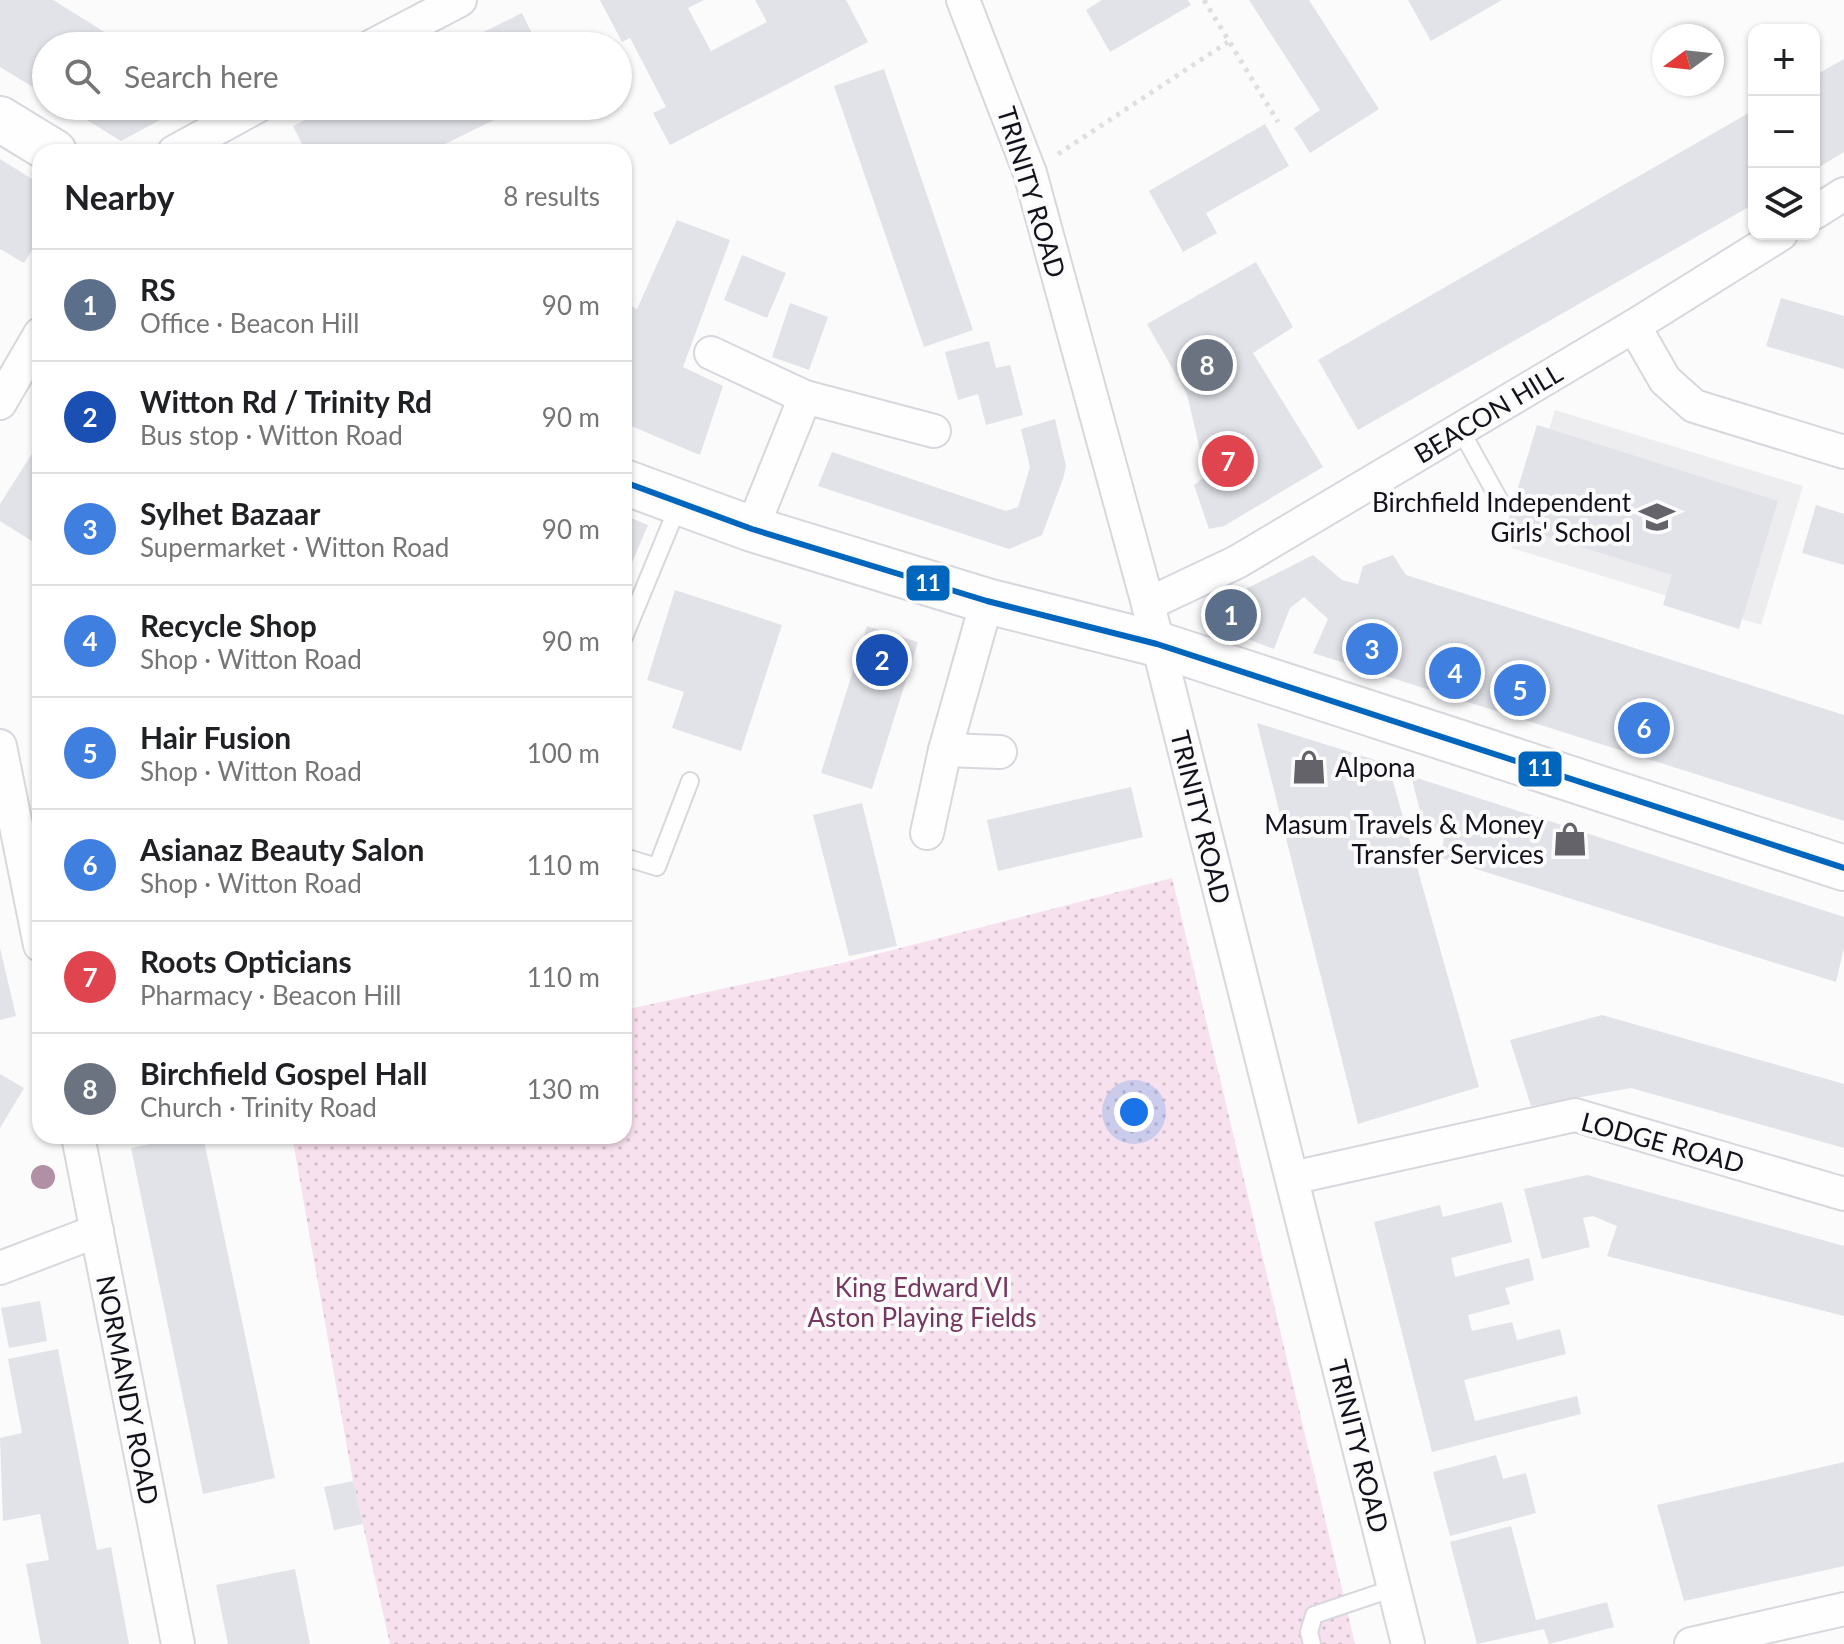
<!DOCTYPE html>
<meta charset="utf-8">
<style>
:root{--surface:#fff;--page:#f2f2f2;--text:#202124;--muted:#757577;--line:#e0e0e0;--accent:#7c3aed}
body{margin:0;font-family:Lato,sans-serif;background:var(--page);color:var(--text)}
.controls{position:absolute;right:24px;top:24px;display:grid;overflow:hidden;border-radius:16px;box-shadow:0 2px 6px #0004}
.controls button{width:72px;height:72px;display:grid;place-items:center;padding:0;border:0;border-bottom:2px solid var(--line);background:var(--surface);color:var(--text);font:40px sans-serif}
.compass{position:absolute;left:1652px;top:24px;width:72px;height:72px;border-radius:50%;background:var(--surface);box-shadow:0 2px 6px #0004;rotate:255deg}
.you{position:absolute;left:1134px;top:1112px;width:28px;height:28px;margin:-20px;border:6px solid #fff;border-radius:50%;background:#1a73e8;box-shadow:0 0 0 12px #1a73e833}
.badge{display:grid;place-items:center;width:52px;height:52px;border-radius:50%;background:var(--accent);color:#fff;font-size:26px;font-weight:700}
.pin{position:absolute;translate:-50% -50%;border:4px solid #fff;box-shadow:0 2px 8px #0006}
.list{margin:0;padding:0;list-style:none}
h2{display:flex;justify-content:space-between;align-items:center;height:104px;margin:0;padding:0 32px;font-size:34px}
h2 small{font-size:26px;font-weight:400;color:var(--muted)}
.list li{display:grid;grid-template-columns:52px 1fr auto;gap:24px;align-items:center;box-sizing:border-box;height:112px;padding:0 32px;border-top:2px solid var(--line)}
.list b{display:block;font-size:30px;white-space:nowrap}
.list p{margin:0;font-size:26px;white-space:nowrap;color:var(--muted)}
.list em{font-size:26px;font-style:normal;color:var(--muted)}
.icon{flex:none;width:44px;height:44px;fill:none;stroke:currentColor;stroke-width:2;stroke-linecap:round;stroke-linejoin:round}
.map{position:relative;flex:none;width:1844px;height:1644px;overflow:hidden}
.search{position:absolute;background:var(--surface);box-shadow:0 2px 6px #0004;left:32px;top:32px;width:600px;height:88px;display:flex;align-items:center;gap:20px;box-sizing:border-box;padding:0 28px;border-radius:44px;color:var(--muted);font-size:30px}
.panel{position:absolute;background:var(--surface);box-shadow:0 2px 6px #0004;left:32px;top:144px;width:600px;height:1000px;border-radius:24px}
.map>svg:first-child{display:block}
.built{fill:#ededf0}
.park{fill:url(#park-dots)}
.building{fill:#e1e3e8}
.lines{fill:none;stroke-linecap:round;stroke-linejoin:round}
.service-casing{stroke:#d9d7de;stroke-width:20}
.minor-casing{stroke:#d9d7de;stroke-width:36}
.secondary-casing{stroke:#d9d7de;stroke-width:48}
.path{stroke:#dfdfdf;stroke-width:5;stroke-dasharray:4 6;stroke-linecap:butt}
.service{stroke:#fefefe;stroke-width:16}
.minor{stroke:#fefefe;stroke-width:32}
.secondary{stroke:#fefefe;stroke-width:44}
.bus-1-casing{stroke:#fafbfa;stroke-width:12}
.bus-1{stroke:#0065bd;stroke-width:6}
.tree{fill:#b18fa5}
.labels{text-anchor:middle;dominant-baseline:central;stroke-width:8;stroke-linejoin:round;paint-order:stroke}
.street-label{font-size:26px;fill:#15111c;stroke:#fafbfa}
.poi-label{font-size:26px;fill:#15111c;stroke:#fafbfa;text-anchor:end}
.park-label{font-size:26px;fill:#763760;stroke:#fafbfa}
.line-badge{stroke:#fafbfa;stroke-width:3}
.badge-label{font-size:22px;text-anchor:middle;font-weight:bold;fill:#fff}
</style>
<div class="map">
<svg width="1844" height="1644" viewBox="0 0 1844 1644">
<defs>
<pattern id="park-dots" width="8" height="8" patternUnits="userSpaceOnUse" patternTransform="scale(2)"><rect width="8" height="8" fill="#f8e1ee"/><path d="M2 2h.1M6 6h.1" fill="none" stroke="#d4c0cc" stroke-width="1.8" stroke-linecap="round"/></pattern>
</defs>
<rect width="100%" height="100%" fill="#fafbfa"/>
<path class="built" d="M1555 410 1803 486 1761 625 1512 548Z"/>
<path class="park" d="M1172 878 1355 1644H390L353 1481 292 1136H624V1010L842 963Z"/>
<g class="building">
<path d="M0 0H53L127 46H46V95L0 67Z"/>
<path d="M600 0H704L688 8 711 51 767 22 755 0H846L868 42 670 145 653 113 666 107 630 38 622 42Z"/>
<path d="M1102 0H1188L1191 5 1110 52 1086 10Z"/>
<path d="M1249 0H1309L1379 109 1310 153 1294 128 1320 110Z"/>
<path d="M1408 0H1502L1431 41Z"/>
<path d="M522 13 538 46H455Z"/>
<path d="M1844 59V152L1814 170V76Z"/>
<path d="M884 69 973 330 924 347 834 86Z"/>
<path d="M64 106H186L121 141Z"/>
<path d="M333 106H522L429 152H306L293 126Z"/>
<path d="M1754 110V204L1358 430 1318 360Z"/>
<path d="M1265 124 1289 166 1206 213 1217 233 1183 252 1149 191Z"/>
<path d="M261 145 265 152H245Z"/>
<path d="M0 159 40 184V237L24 263 0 249Z"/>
<path d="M677 220 730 240 683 367 723 386 700 455 624 423V302L637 309Z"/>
<path d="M742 255 786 273 767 318 724 300Z"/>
<path d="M1256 262 1293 327 1253 353 1323 467 1224 526 1209 529 1194 485 1206 476 1187 394 1147 324Z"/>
<path d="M1781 298 1844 316V369L1766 346Z"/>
<path d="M790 303 828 317 809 370 772 357Z"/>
<path d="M989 341 996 368 1010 365 1023 415 986 425 978 394 958 400 945 352Z"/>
<path d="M1055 419 1066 466 1063 479 1042 535 1009 549 818 486 832 452 1006 511 1018 507 1030 467 1021 429Z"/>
<path d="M1537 425 1778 501 1739 629 1663 605 1672 575 1507 524Z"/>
<path d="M40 441V546L0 521V504Z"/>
<path d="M1816 505 1844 514V565L1802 553Z"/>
<path d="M624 515 648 525 624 581Z"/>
<path d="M1313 555 1342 580 1358 584 1363 566 1393 555 1406 575 1844 715V821L1313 653 1328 619 1304 597 1290 608 1274 649 1218 628 1207 619 1214 605Z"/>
<path d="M40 582V606H39L34 584Z"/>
<path d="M675 590 782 625 741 751 672 728 684 692 647 680Z"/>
<path d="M867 626 918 642 872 789 821 773Z"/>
<path d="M1257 723 1388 764 1479 1087 1358 1124Z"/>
<path d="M1411 776 1844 917V948L1836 982 1441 858 1445 831 1425 830Z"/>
<path d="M1131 787 1143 837 998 871 987 820Z"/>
<path d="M862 803 897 946 849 956 813 815Z"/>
<path d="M0 948 16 1016 0 1020Z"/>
<path d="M1602 1015 1844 1084V1148L1631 1088 1531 1106 1510 1040Z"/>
<path d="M0 1074 24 1088 0 1128Z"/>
<path d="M188 1136H203L275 1478 203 1494 131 1148Z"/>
<path d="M1587 1175 1844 1246V1316L1607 1256 1617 1226 1593 1216 1583 1218 1590 1247 1542 1259 1524 1189Z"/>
<path d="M1502 1202 1512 1242 1451 1258 1455 1277 1529 1258 1534 1280 1505 1288 1510 1304 1468 1315 1472 1331 1512 1322 1517 1340 1560 1329 1566 1354 1464 1380 1475 1421 1577 1396 1581 1414 1432 1452 1374 1222 1440 1205 1443 1217Z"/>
<path d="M40 1301 47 1341 9 1348 1 1308Z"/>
<path d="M58 1349 97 1550 111 1547 129 1644H41L26 1564 49 1560 40 1514 3 1521 0 1438 22 1433 8 1359Z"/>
<path d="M1496 1455 1503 1479 1526 1473 1536 1513 1450 1536 1433 1472Z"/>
<path d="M1844 1462V1566L1684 1601 1657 1505Z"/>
<path d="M353 1481 363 1524 334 1530 324 1487Z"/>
<path d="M1511 1526 1536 1620 1607 1602 1614 1627 1549 1644 1544 1629 1477 1644 1450 1542Z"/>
<path d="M295 1569 310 1644H228L216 1585Z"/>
</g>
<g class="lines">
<g class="service-casing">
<g id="service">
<path d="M1460 429 1501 503"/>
<path d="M624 637 679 504"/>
<path d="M624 857 657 867 690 781"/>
<path d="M1312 1644 1309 1632 1314 1615 1394 1588"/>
</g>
</g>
<g class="minor-casing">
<g id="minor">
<path d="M963 0 1030 173 1148 604 1408 1644"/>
<path d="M372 46 460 0"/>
<path d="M174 152 258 106"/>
<path d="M1814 213 1844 194"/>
<path d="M1634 326 1665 380 1694 406 1844 452"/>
<path d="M711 353 805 397 934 431"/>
<path d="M0 403 40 334"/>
<path d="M752 529 805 397"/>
<path d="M1148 604 1237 562 1634 326 1781 234"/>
<path d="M0 746 40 945"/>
<path d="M945 750 1000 752"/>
<path d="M927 833 945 750 987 601"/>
<path d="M78 1136 178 1644"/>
<path d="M1292 1178 1575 1115 1844 1194"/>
<path d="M0 1268 97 1231"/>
<path d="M1691 1644 1844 1609"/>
</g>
</g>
<g class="secondary-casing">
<g id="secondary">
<path d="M0 119 54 152"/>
<path d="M624 482 752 529 987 601 1157 644 1844 868"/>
</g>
</g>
<g class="path">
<path d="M1204 0 1278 122"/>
<path d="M1058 154 1228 42"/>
</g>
<use href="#service" class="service"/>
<use href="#minor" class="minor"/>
<use href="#secondary" class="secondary"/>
<g class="bus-1-casing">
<path id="bus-1" d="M624 482 752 529 987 601 1157 644 1844 868"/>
</g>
<use href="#bus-1" class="bus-1"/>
</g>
<circle class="tree" cx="43" cy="1177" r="12"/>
<defs>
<g id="school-bare" transform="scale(2.76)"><path d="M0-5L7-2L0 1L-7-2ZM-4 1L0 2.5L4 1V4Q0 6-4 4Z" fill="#65636a" stroke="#fafbfa" stroke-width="2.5" paint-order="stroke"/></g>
<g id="shop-bare" transform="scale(2.76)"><path d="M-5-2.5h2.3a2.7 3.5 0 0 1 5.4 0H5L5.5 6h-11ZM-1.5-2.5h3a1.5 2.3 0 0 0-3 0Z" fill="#65636a" stroke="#fafbfa" stroke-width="2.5" paint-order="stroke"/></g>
</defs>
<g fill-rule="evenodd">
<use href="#school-bare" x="1657" y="517"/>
<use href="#shop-bare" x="1309" y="767"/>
<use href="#shop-bare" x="1570" y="839"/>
</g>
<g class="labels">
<g class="street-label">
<text transform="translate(1032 192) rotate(73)">TRINITY ROAD</text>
<text transform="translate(1488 413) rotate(-31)">BEACON HILL</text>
<text transform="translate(1201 817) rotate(76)">TRINITY ROAD</text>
<text transform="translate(1663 1142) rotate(15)">LODGE ROAD</text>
<text transform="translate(128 1390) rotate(79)">NORMANDY ROAD</text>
<text transform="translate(1359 1446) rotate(76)">TRINITY ROAD</text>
</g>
<g class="poi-label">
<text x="1631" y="502">Birchfield Independent<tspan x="1631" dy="30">Girls' School</tspan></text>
<text x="1335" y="767" text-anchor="start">Alpona</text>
<text x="1544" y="824">Masum Travels &amp; Money<tspan x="1544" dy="30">Transfer Services</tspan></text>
</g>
<g class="park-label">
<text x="922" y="1287">King Edward VI<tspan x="922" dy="30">Aston Playing Fields</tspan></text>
</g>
</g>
<g class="line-badge">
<rect x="905" y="564" width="46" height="38" rx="8" fill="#0065bd"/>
<rect x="1517" y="750" width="46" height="38" rx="8" fill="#0065bd"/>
</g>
<g class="badge-label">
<text x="928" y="591">11</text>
<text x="1540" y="776">11</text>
</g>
</svg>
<div class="controls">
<button>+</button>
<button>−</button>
<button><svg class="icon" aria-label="layers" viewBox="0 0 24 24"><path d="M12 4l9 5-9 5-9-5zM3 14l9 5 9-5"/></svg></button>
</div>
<svg class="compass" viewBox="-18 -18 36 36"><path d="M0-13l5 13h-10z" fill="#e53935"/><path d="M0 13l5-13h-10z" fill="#757577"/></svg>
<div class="you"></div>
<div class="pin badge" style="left:1231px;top:615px;background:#5c6f8a">1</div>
<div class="pin badge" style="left:882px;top:660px;background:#1a4fb4">2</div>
<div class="pin badge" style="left:1372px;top:649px;background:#3f7fe0">3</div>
<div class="pin badge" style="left:1455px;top:673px;background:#3f7fe0">4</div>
<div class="pin badge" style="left:1520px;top:690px;background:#3f7fe0">5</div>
<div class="pin badge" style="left:1644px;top:728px;background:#3f7fe0">6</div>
<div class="pin badge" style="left:1228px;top:461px;background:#e0444e">7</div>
<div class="pin badge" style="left:1207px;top:365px;background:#6b7280">8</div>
<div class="search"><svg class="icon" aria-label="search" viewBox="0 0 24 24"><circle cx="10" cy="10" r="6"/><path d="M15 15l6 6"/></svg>Search here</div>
<section class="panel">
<h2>Nearby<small>8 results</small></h2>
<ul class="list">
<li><span class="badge" style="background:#5c6f8a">1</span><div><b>RS</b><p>Office · Beacon Hill</p></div><em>90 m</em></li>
<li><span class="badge" style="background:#1a4fb4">2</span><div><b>Witton Rd / Trinity Rd</b><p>Bus stop · Witton Road</p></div><em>90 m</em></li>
<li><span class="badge" style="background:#3f7fe0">3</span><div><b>Sylhet Bazaar</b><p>Supermarket · Witton Road</p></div><em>90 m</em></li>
<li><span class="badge" style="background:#3f7fe0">4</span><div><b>Recycle Shop</b><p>Shop · Witton Road</p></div><em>90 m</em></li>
<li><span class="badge" style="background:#3f7fe0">5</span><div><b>Hair Fusion</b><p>Shop · Witton Road</p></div><em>100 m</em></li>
<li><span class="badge" style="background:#3f7fe0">6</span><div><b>Asianaz Beauty Salon</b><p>Shop · Witton Road</p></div><em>110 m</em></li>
<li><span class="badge" style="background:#e0444e">7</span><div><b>Roots Opticians</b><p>Pharmacy · Beacon Hill</p></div><em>110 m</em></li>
<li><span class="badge" style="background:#6b7280">8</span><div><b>Birchfield Gospel Hall</b><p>Church · Trinity Road</p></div><em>130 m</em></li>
</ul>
</section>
</div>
